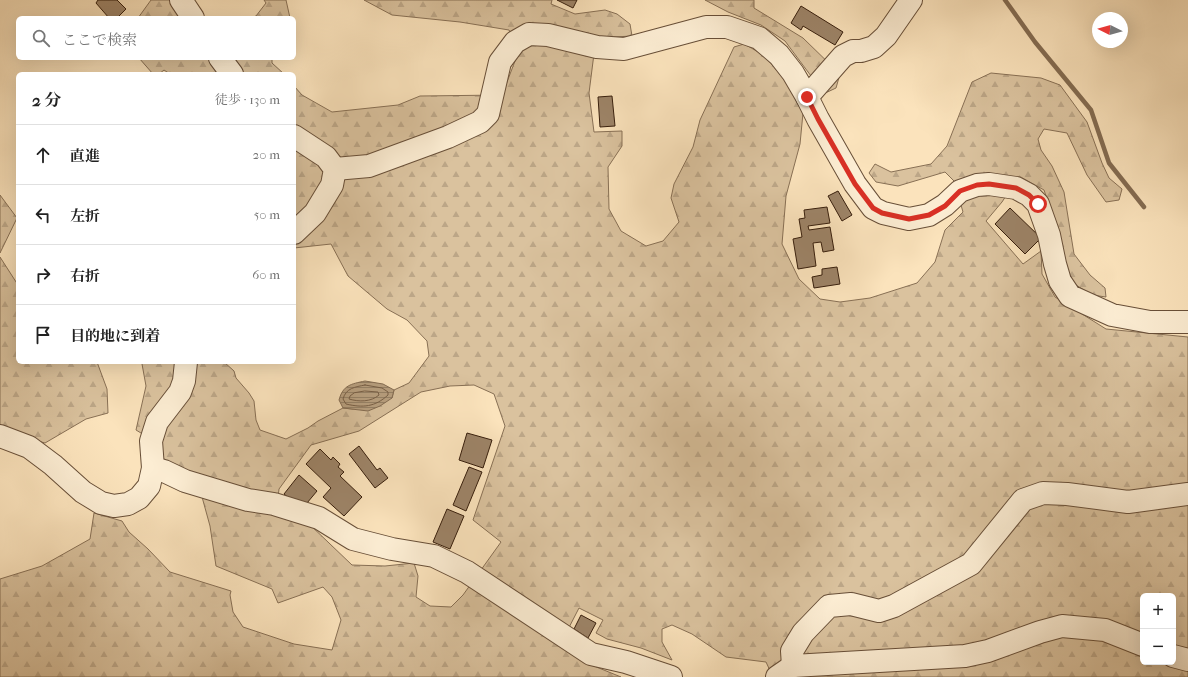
<!DOCTYPE html>
<html lang="ja">
<meta charset="utf-8">
<style>
:root{--surface:#fff;--page:#f6f6f6;--text:#222;--muted:#767676;--line:#e0e0e0}
body{margin:0;font-family:"IM FELL French Canon","Noto Serif JP",serif;background:var(--page);color:var(--text)}
.controls{position:absolute;right:12px;bottom:12px;display:grid;overflow:hidden;border-radius:6px;box-shadow:0 4px 16px #0002}
.controls button{width:36px;height:36px;display:grid;place-items:center;padding:0;border:0;border-bottom:1px solid var(--line);background:var(--surface);color:var(--text);font:20px sans-serif}
.compass{position:absolute;left:1092px;top:12px;width:36px;height:36px;border-radius:50%;background:var(--surface);box-shadow:0 4px 16px #0002;rotate:275deg}
.stop{position:absolute;width:12px;height:12px;margin:-9px;border:3px solid #d93025;border-radius:50%;background:#fff}
.stop.end{background:#d93025;border-color:#fff;box-shadow:0 1px 4px #0008}
.list{margin:0;padding:0;list-style:none}
h2{display:flex;justify-content:space-between;align-items:center;height:52px;margin:0;padding:0 16px;font-size:17px}
h2 small{font-size:13px;font-weight:400;color:var(--muted)}
.list li{display:grid;grid-template-columns:26px 1fr auto;gap:12px;align-items:center;box-sizing:border-box;height:60px;padding:0 16px;border-top:1px solid var(--line)}
.list b{display:block;font-size:15px;white-space:nowrap}
.list em{font-size:13px;font-style:normal;color:var(--muted)}
.icon{flex:none;width:22px;height:22px;fill:none;stroke:currentColor;stroke-width:2;stroke-linecap:round;stroke-linejoin:round}
.map{position:relative;flex:none;width:1188px;height:677px;overflow:hidden}
.search{position:absolute;background:var(--surface);box-shadow:0 4px 16px #0002;left:16px;top:16px;width:280px;height:44px;display:flex;align-items:center;gap:10px;box-sizing:border-box;padding:0 14px;border-radius:6px;color:var(--muted);font-size:15px}
.panel{position:absolute;background:var(--surface);box-shadow:0 4px 16px #0002;left:16px;top:72px;width:280px;height:292px;border-radius:6px}
.map>svg:first-child{display:block}
.forest{fill:url(#forest-firs);stroke:#887055;fill-rule:evenodd}
.water{fill:url(#water-rules);stroke:#846c52}
.lines{fill:none;stroke-linecap:round;stroke-linejoin:round}
.shore{stroke:#785f46;stroke-width:1}
.stream{stroke:#846c52;stroke-width:4.5}
.building{fill:#9d8468;stroke:#371e0c}
.minor-casing{stroke:#684f38;stroke-width:24}
.minor{stroke:#fcedd3;stroke-width:22}
.route{stroke:#d93025;stroke-width:5}
</style>
<div class="map">
<svg width="1188" height="677" viewBox="0 0 1188 677">
<defs>
<pattern id="forest-firs" width="22" height="20" patternUnits="userSpaceOnUse"><rect width="22" height="20" fill="#dac29e"/><path d="M5 1l3.5 6h-7zM16 11l3.5 6h-7z" fill="#bca687"/></pattern>
<pattern id="water-rules" width="6" height="5" patternUnits="userSpaceOnUse"><rect width="6" height="5" fill="#b8a080"/><path d="M0 2.5h6" fill="none" stroke="#968267"/></pattern>
</defs>
<rect width="100%" height="100%" fill="#fbe3bc"/>
<filter id="stains"><feTurbulence type="fractalNoise" baseFrequency=".005" numOctaves="4"/><feColorMatrix values="0 0 0 0 .2 0 0 0 0 .09 0 0 0 0 .02 0 0 0 .5 -.17"/></filter>
<radialGradient id="worn" r=".72"><stop offset=".6" stop-color="#630" stop-opacity="0"/><stop offset="1" stop-color="#630" stop-opacity=".3"/></radialGradient>
<g class="forest">
<path d="M151 0H174L187 18H138Z"/>
<path d="M264 0H286L290 18H251L256 16 266 3Z"/>
<path d="M364 0H552L551 4 575 14 605 10 617 14 630 24 632 36 596 38 589 93 594 132 622 131V146L608 167 609 209 621 231 646 246 663 241 679 222 671 198 674 184 693 147 700 120 734 47 744 44 764 55 792 89 803 113 800 144 786 196 782 244 799 279 820 299 840 302 870 298 917 283 935 262 945 230 963 212 954 181 945 172 898 186 876 182 869 173 875 164 891 172 931 164 947 146 972 82 991 73 1041 78 1060 85 1087 122 1102 163 1109 178 1122 189 1119 200 1106 202 1087 175 1067 133 1044 129 1038 139 1041 150 1052 166 1064 192 1074 254 1090 275 1105 288 1106 297 1092 295 1076 285 1067 274 1054 219 1044 190 1019 176 1002 202 986 221 1023 264 1041 251 1042 274 1055 297 1106 329 1188 337V677H773L766 662 726 657 692 634 672 625 662 629V642L672 660 641 648 607 639 596 633 603 620 579 608 561 643 594 666 621 677H0V579L42 566 90 539 94 513 122 521 129 532 148 549 170 572 231 591 230 595 233 612 243 627 294 644 332 650 341 620 332 597 323 587 278 603 272 589 216 566 210 526 196 475C184 469 168 464 158 454 148 444 151 438 136 430L146 386 142 364 141 362H224L234 371 236 378 249 393 254 401 256 420 260 430 286 439 308 428 318 421 343 408 353 409 392 398 394 390 409 383 429 356 427 341 407 320 387 309 348 276 331 244 294 248V86L302 95 332 112 398 105 420 96 502 95 520 48 509 30 460 22 392 15ZM474 385 494 394 505 426 473 520 501 542 463 595 451 607 430 606 416 597 418 576 414 563 385 566 352 565 306 521 276 515 279 489 311 445 359 431 421 392 450 386ZM1143 596H1173V662H1143Z"/>
<path d="M705 0H754V8L803 38 840 74 836 88 821 95 811 76 785 41 761 25 728 12Z"/>
<path d="M139 58H272V63L284 74H170L164 70 159 74H153Z"/>
<path d="M0 195 17 218 0 253Z"/>
<path d="M0 257 18 285V362H97L107 389 108 413 86 419 45 443 21 436 0 447Z"/>
</g>
<path class="water" d="M365 381 383 384 394 390 392 398 380 406 368 411 343 408 339 400C343 385 351 384 365 381Z"/>
<g class="lines">
<g class="shore">
<path d="M365 385 382 388 388 392V395C375 407 363 408 346 404L343 399C346 388 355 387 365 385Z"/>
<path d="M365 391 378 392 379 395C371 402 359 402 349 399L350 396 354 393Z"/>
</g>
<path class="stream" d="M1005 0 1035 42 1091 110 1109 163 1144 207"/>
</g>
<g class="building">
<path d="M98 0H117L126 9 117 18H109L96 3Z"/>
<path d="M557 0H577L573 8Z"/>
<path d="M801 6 843 32 835 45 803 26 801 30 791 23Z"/>
<path d="M612 96 615 126 600 127 598 97Z"/>
<path d="M838 191 852 215 842 221 828 196Z"/>
<path d="M827 207 830 223 808 226 809 230 830 227 834 250 823 252 821 242 813 243 816 266 798 269 793 239 802 237 799 219 805 218 804 210Z"/>
<path d="M1010 208 1041 238 1025 254 995 224Z"/>
<path d="M837 267 840 284 814 288 812 277 822 275V269Z"/>
<path d="M467 433 492 440 483 468 459 460Z"/>
<path d="M359 446 377 470 380 468 388 478 375 488 349 454Z"/>
<path d="M320 449 331 460 333 457 340 464 338 467 344 472 340 476 362 497 344 516 323 497 331 488 306 464Z"/>
<path d="M469 467 482 472 466 511 453 505Z"/>
<path d="M299 475 317 491 302 509 284 494Z"/>
<path d="M447 509 464 516 450 549 433 542Z"/>
<path d="M581 615 596 623 588 638 574 629Z"/>
</g>
<g class="lines">
<g class="minor-casing">
<g id="minor">
<path d="M181 0 193 18"/>
<path d="M220 58 232 74"/>
<path d="M807 97 843 56 853 51H861L874 47 886 36 911 0"/>
<path d="M294 136 326 157 335 169 332 185 315 213 294 233"/>
<path d="M335 169 369 166 448 137 480 122 488 114 500 62 515 42 529 34 548 35 597 47 624 49 706 27H727L759 38 779 55 793 73 807 97 818 119 855 184 873 208 883 213 909 219 929 215 945 205 960 191 977 185 989 184 1016 188 1029 195 1038 204 1049 235 1055 264 1060 281 1070 296 1112 315 1150 322H1188"/>
<path d="M0 436 29 447 53 465 83 492 101 503 114 506 128 504 139 498 149 486 153 468 151 441 157 422 180 392 184 381 186 362"/>
<path d="M153 468 164 471 185 481 248 500 274 504 319 518 353 539 392 549 434 556 467 572 591 654 626 662 671 677"/>
<path d="M1173 656 1188 660"/>
<path d="M793 666 792 651 803 633 829 606 851 604 879 611 894 606 971 564 1023 500 1043 493 1067 494 1128 502 1188 494"/>
<path d="M777 677 793 666 965 656 988 651 1040 632 1062 626 1105 630 1143 645"/>
</g>
</g>
<use href="#minor" class="minor"/>
</g>
<g class="lines">
<path class="route" d="M807 97 818 119 855 184 873 208 882 213 909 219 929 215 945 206 960 191 977 185 989 184 1016 188 1029 195 1038 204"/>
</g>
<rect width="100%" height="100%" filter="url(#stains)"/>
<rect width="100%" height="100%" fill="url(#worn)"/>
</svg>
<div class="controls">
<button>+</button>
<button>−</button>
</div>
<svg class="compass" viewBox="-18 -18 36 36"><path d="M0-13l5 13h-10z" fill="#e53935"/><path d="M0 13l5-13h-10z" fill="#767676"/></svg>
<div class="stop" style="left:1038px;top:204px"></div>
<div class="stop end" style="left:807px;top:97px"></div>
<div class="search"><svg class="icon" aria-label="search" viewBox="0 0 24 24"><circle cx="10" cy="10" r="6"/><path d="M15 15l6 6"/></svg>ここで検索</div>
<section class="panel">
<h2>2 分<small>徒歩 · 130 m</small></h2>
<ul class="list">
<li><svg class="icon" aria-label="ahead" viewBox="0 0 24 24"><path d="M12 20V5M6 11l6-6 6 6"/></svg><div><b>直進</b></div><em>20 m</em></li>
<li><svg class="icon" aria-label="left" viewBox="0 0 24 24"><path d="M17 20v-9H6M10 6l-5 5 5 5"/></svg><div><b>左折</b></div><em>50 m</em></li>
<li><svg class="icon" aria-label="right" viewBox="0 0 24 24"><path d="M7 20v-9h11M14 6l5 5-5 5"/></svg><div><b>右折</b></div><em>60 m</em></li>
<li><svg class="icon" aria-label="arrive" viewBox="0 0 24 24"><path d="M6 21V4h12l-3 4 3 4H6"/></svg><div><b>目的地に到着</b></div></li>
</ul>
</section>
</div>
